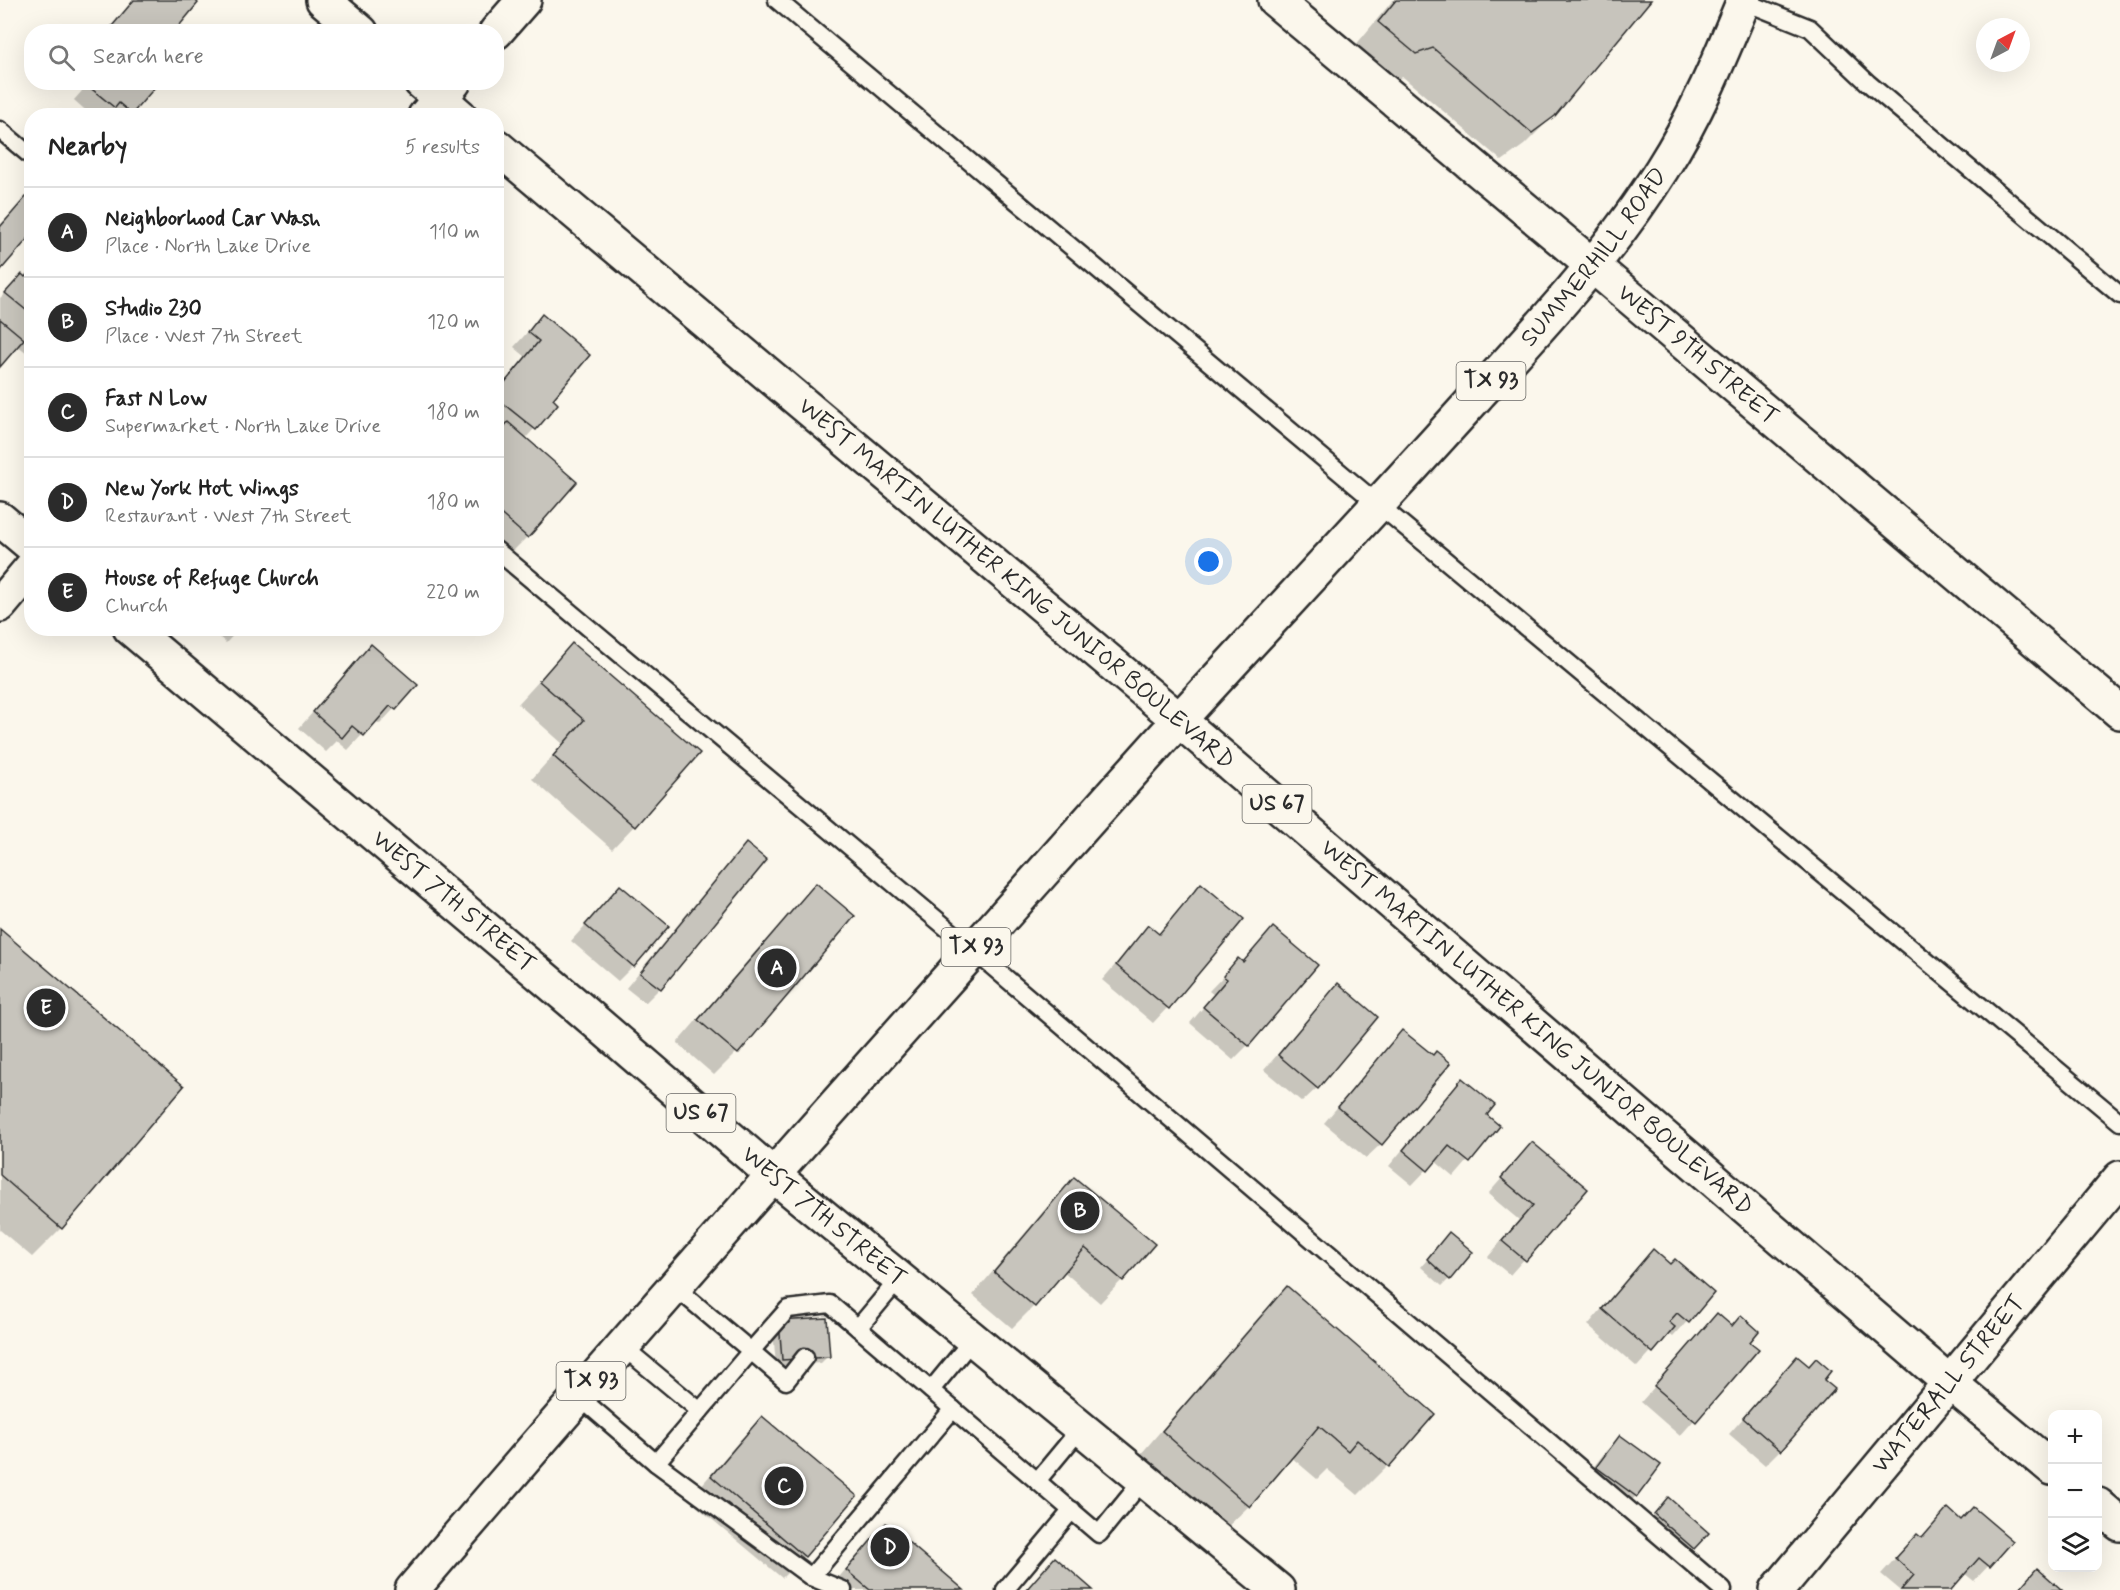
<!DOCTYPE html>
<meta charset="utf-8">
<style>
:root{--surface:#fff;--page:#f2f2f2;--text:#222;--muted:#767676;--line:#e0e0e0;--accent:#2b2b2b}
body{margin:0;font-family:Mynerve,sans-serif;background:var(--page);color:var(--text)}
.controls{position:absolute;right:18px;bottom:18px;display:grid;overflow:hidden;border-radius:12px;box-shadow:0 6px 24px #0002}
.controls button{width:54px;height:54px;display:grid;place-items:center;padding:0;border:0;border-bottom:2px solid var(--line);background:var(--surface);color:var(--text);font:30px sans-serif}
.compass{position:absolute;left:1976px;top:18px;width:54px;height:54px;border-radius:50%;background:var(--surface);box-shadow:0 6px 24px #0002;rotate:41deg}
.you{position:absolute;left:1209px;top:562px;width:21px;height:21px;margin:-15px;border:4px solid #fff;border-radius:50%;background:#1a73e8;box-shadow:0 0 0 9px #1a73e833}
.badge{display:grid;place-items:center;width:39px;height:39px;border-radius:50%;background:var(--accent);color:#fff;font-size:20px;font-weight:700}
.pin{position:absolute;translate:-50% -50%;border:3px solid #fff;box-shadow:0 2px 6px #0006}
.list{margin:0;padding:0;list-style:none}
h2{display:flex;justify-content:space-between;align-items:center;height:78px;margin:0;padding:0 24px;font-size:26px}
h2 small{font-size:20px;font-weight:400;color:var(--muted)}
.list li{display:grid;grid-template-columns:39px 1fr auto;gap:18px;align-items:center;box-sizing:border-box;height:90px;padding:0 24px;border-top:2px solid var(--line)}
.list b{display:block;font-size:22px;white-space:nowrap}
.list p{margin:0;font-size:20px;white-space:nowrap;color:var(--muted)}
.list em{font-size:20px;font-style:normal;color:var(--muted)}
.icon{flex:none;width:33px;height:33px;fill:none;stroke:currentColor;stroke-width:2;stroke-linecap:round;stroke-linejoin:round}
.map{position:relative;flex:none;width:2120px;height:1590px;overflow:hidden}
.search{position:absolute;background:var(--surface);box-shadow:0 6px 24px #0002;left:24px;top:24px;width:480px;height:66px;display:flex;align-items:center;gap:15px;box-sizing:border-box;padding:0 21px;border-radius:24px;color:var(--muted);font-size:22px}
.panel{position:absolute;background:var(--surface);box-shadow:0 6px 24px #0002;left:24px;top:108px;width:480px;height:528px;border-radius:24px}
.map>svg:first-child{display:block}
.shadow{fill:#0003}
.building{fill:#c7c4bc;stroke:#2b2b2b;stroke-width:1.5}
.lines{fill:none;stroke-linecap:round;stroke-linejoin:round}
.service-casing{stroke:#2b2b2b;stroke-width:21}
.minor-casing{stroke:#2b2b2b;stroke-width:38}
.primary-casing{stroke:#2b2b2b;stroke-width:38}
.service{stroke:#fbf7ec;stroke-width:16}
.minor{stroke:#fbf7ec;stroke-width:33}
.primary{stroke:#fbf7ec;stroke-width:33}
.labels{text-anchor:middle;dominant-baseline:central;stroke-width:6;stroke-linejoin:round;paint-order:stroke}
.shield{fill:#fbf7ec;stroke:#696865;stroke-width:1.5}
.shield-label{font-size:22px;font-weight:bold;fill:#2b2b2b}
.street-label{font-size:24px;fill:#2b2b2b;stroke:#fbf7ec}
</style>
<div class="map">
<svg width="2120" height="1590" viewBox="0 0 2120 1590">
<rect width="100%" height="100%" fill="#fbf7ec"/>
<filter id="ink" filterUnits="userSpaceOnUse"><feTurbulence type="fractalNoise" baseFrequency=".0167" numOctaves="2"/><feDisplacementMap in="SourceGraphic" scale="12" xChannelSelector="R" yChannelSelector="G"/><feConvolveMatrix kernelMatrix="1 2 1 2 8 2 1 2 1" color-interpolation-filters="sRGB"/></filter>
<g filter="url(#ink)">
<g class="shadow">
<path d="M133 0H193L172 32H106Z"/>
<path d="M1393 0H1649L1554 115 1524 145 1502 161 1403 77 1386 82 1350 52Z"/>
<path d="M72 82H154L156 84 128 116H92L74 100 82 91Z"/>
<path d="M32 192 0 269V225Z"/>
<path d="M32 268V357L17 345 0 365V298Z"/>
<path d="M542 316 551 400 556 404 525 439 527 537 505 559 496 552V436L503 430 496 425V392L526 357 514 347Z"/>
<path d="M192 628H240L226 643 210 629 202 637Z"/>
<path d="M572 645 698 753 634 826 612 849 532 779 563 744 518 704Z"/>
<path d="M371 646 416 685 380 724 375 721 348 750 337 741 326 752 299 728Z"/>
<path d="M746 845 764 860 660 988 645 1003 626 988 731 860Z"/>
<path d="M816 885 736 1053 714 1075 677 1043 794 907Z"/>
<path d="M1201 885 1242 919 1167 1008 1153 1023 1102 980 1148 927 1157 935Z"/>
<path d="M620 887 633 966 618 981 571 941Z"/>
<path d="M0 931 61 1228 32 1257 0 1230Z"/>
<path d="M1239 960 1248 1045 1233 1060 1190 1023 1214 995 1209 991Z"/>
<path d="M1338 985 1317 1088 1302 1102 1264 1070Z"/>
<path d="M1402 1032 1381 1144 1366 1158 1324 1123 1388 1047Z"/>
<path d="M1463 1080 1485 1115 1498 1126 1454 1177 1435 1161 1412 1185 1389 1166 1448 1095Z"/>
<path d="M1532 1144 1586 1189 1510 1275 1488 1257 1519 1220 1488 1194Z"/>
<path d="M1074 1179 1122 1280 1100 1303 1063 1271 1034 1306 1012 1328 973 1295 1052 1201Z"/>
<path d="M1442 1242 1449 1279 1442 1286 1421 1267Z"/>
<path d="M1638 1266H1670L1712 1294 1673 1337 1668 1333 1637 1367 1588 1325Z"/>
<path d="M1287 1288 1387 1466 1358 1495 1327 1469 1317 1479 1291 1457 1249 1506 1219 1535 1134 1462 1258 1318Z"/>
<path d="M1718 1315 1757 1349 1680 1436 1641 1402Z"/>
<path d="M780 1322 828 1356 821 1363 776 1366 773 1330Z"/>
<path d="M1797 1358 1780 1450 1765 1465 1729 1434Z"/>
<path d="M762 1418 804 1556 782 1578 689 1500 740 1440Z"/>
<path d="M1621 1437 1659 1466 1636 1496 1621 1511 1582 1482 1606 1451Z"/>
<path d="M1661 1506 1693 1548 1686 1555 1648 1522Z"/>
<path d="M1948 1510 1961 1521 2011 1542 1974 1581 1964 1573 1949 1590H1900L1881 1574 1902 1551 1921 1539Z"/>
<path d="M886 1525 962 1590H828L864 1548Z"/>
</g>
<g class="building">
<path d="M134 0H195L198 3 174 32H107Z"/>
<path d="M1396 0H1651L1555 116 1532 133 1433 48 1416 54 1378 22Z"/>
<path d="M89 82H157L158 84 132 114 119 103 115 108 87 85Z"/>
<path d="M32 190V234L0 271V227Z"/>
<path d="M32 270V315L5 293 22 274 25 277Z"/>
<path d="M542 314 590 355 553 399 558 404 536 430 496 398V393L539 341 528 332Z"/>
<path d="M0 319 24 339 0 367Z"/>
<path d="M508 422 577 482 528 538 496 510V436Z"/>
<path d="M572 643 700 753 635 827 553 756 584 720 539 681Z"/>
<path d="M371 644 418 685 396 710 390 706 364 736 352 726 342 738 313 712Z"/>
<path d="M746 843 767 860 661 989 640 973Z"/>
<path d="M816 883 855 916 738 1054 698 1020Z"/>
<path d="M1201 883 1244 919 1169 1009 1116 965 1148 925 1159 934Z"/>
<path d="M620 885 669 926 634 967 585 925Z"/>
<path d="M1273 927 1318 965 1249 1046 1203 1007 1227 979 1223 976 1238 958 1243 962Z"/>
<path d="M0 929 184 1086 62 1229 0 1175Z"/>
<path d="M1338 983 1378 1017 1318 1089 1278 1055Z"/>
<path d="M1402 1030 1433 1055 1436 1051 1451 1063 1382 1145 1338 1107Z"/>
<path d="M1462 1078 1495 1105 1487 1115 1500 1126 1470 1163 1449 1146 1428 1171 1403 1150Z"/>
<path d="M1532 1142 1588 1189 1526 1261 1502 1241 1533 1205 1501 1178Z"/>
<path d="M1074 1177 1155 1244 1123 1281 1085 1248 1035 1307 994 1272Z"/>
<path d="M1449 1232 1473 1252 1450 1280 1427 1259Z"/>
<path d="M1653 1249 1670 1264 1675 1259 1714 1293 1689 1323 1677 1313 1669 1322 1675 1327 1653 1353 1602 1309Z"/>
<path d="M1287 1286 1435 1414 1389 1467 1357 1440 1348 1451 1319 1426 1250 1507 1162 1431Z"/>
<path d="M1717 1313 1732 1326 1741 1315 1759 1331 1750 1342 1759 1349 1696 1422 1654 1386Z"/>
<path d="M827 1318 830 1357 782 1360 779 1321Z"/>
<path d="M1797 1356 1809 1366 1816 1358 1831 1371 1824 1380 1835 1389 1781 1451 1743 1418Z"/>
<path d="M762 1416 857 1496 805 1557 711 1476Z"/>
<path d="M1620 1435 1661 1465 1637 1497 1596 1467Z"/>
<path d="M1668 1497 1709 1533 1694 1549 1654 1514Z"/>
<path d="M1973 1507 2013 1541 1990 1567 1979 1558 1951 1590H1901L1914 1575 1895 1558 1917 1534 1922 1538 1948 1508 1961 1520Z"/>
<path d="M886 1523 964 1590H870L846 1570Z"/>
<path d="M1055 1557 1093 1590H1026Z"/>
<path d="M2037 1568 2062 1590H2018Z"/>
</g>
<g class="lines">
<g class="service-casing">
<g id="service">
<path d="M777 0 1379 505 2120 1122"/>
<path d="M1743 1 1810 28 1868 83 2120 295"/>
<path d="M0 130 32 157"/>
<path d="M496 550 973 950 1723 1590"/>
<path d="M858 1328 899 1279"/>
<path d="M622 1346 700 1411 751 1351 674 1286"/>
<path d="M805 1357 786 1381 751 1351 788 1309 830 1304 1099 1534 1143 1480"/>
<path d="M931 1390 973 1339"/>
<path d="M578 1396 656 1463 811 1577 843 1590"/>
<path d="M656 1463 700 1411"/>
<path d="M1037 1481 1081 1428"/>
<path d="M811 1577 953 1409"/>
<path d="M1005 1590 1072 1510"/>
</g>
</g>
<g class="minor-casing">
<g id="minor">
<path id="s1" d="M1275 0 1593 266 2120 712"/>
<path d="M496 32 524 0"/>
<path d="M425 116 454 82"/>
<path d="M0 605 32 567"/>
<path id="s2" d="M1777 1590 2120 1178"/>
</g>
</g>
<g class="primary-casing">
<g id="primary">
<path d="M323 0 361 32"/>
<path d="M421 82 460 116"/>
<path id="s3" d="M496 146 1179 720 1949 1382 2052 1468"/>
<path d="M0 519 32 546"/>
<path id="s4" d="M130 628 576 1005 772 1174 1278 1590"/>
<path d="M2098 1505 2120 1524"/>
<path id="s5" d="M412 1590C598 1372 787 1158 978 945 1045 870 1112 794 1180 719 1279 611 1379 505 1477 396 1543 324 1610 252 1662 169 1696 116 1720 58 1744 0"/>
</g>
</g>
<use href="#service" class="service"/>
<use href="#minor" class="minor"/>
<use href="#primary" class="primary"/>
</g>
</g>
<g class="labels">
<g class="shield">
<rect x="1456.5" y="362" width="69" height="38" rx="4.5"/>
<rect x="1242.5" y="785" width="69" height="38" rx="4.5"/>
<rect x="941.5" y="928" width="69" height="38" rx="4.5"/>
<rect x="666.5" y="1094" width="69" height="38" rx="4.5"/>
<rect x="556.5" y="1362" width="69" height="38" rx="4.5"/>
</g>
<g class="shield-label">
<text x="1491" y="381">TX 93</text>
<text x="1277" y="804">US 67</text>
<text x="976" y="947">TX 93</text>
<text x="701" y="1113">US 67</text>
<text x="591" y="1381">TX 93</text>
</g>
<g class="street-label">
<text stroke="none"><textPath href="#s5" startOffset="1782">SUMMERHILL ROAD</textPath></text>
<text stroke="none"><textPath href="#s1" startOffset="552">WEST 9TH STREET</textPath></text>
<text stroke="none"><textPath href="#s3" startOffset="680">WEST MARTIN LUTHER KING JUNIOR BOULEVARD</textPath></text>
<text stroke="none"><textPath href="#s4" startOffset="424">WEST 7TH STREET</textPath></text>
<text stroke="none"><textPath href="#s3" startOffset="1364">WEST MARTIN LUTHER KING JUNIOR BOULEVARD</textPath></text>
<text stroke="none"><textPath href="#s4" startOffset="910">WEST 7TH STREET</textPath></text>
<text stroke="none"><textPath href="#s2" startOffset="268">WATERALL STREET</textPath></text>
</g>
</g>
</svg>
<div class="controls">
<button>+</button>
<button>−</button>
<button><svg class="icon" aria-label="layers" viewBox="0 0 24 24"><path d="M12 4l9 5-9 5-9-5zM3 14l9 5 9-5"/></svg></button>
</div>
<svg class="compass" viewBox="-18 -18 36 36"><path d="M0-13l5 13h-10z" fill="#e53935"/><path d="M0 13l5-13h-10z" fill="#767676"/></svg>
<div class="you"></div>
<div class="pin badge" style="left:777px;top:968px">A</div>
<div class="pin badge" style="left:1080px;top:1211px">B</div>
<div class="pin badge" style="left:784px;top:1486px">C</div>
<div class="pin badge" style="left:890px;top:1547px">D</div>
<div class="pin badge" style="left:46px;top:1008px">E</div>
<div class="search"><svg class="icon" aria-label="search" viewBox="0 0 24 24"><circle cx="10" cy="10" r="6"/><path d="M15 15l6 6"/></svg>Search here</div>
<section class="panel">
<h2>Nearby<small>5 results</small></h2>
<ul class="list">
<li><span class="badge">A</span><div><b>Neighborhood Car Wash</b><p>Place · North Lake Drive</p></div><em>110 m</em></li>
<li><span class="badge">B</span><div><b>Studio 230</b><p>Place · West 7th Street</p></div><em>120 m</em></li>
<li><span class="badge">C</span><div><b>Fast N Low</b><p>Supermarket · North Lake Drive</p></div><em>180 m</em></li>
<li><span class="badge">D</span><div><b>New York Hot Wings</b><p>Restaurant · West 7th Street</p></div><em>180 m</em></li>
<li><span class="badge">E</span><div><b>House of Refuge Church</b><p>Church</p></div><em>220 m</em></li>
</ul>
</section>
</div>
